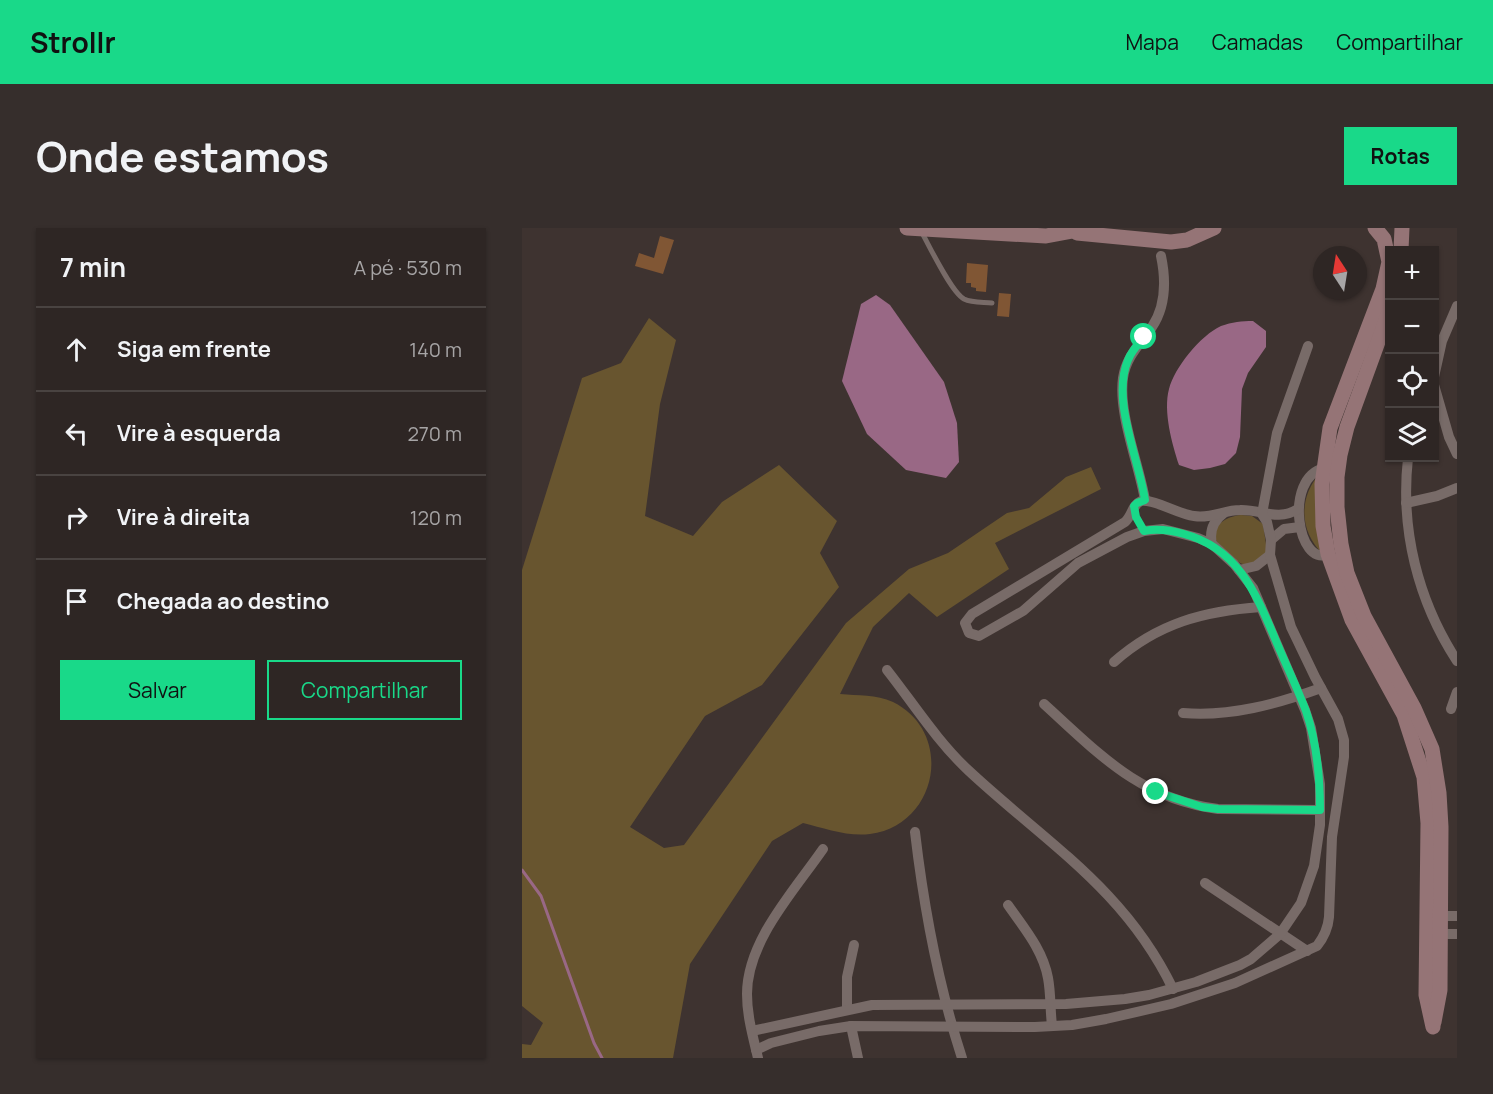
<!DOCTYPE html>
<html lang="pt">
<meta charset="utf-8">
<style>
:root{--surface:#2e2624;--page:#362e2c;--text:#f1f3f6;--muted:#a7a5a6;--line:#494341;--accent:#19d989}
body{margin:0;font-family:Manrope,sans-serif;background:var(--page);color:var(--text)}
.controls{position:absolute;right:18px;top:18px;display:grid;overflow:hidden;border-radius:0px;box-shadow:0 2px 4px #0004}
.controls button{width:54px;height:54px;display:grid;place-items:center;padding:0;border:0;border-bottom:2px solid var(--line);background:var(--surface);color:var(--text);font:30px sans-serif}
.compass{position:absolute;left:791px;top:18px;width:54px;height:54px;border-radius:50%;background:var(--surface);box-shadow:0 2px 4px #0004;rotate:348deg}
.stop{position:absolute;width:18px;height:18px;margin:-14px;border:4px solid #19d989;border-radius:50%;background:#fff}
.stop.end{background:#19d989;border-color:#fff;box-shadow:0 2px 6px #0008}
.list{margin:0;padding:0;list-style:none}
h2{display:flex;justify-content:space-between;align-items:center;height:78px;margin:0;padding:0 24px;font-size:26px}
h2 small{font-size:20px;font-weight:400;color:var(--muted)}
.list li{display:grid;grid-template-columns:39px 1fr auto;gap:18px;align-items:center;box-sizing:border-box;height:84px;padding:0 24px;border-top:2px solid var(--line)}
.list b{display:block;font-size:22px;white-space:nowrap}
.list em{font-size:20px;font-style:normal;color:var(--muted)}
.actions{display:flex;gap:12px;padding:18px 24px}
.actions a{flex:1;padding:14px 0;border:2px solid var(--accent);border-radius:0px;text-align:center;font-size:21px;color:var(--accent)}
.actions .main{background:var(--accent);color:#111}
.icon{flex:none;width:33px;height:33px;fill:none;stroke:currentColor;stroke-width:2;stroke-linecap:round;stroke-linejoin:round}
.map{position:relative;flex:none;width:935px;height:830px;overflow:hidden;border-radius:0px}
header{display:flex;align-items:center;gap:36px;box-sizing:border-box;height:84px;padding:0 30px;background:var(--accent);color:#111}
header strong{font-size:28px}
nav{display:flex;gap:33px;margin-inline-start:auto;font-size:21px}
.intro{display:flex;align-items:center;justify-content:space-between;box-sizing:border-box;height:144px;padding:0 36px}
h1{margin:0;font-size:42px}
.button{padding:15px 27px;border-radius:0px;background:var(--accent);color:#111;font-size:21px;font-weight:700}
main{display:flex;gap:36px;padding:0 36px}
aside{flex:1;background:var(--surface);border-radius:0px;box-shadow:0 2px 4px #0004}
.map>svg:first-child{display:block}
.green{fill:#68552f}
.water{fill:#996885}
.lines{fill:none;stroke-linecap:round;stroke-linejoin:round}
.stream{stroke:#996885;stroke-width:3}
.building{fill:#805634}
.lane{stroke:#786b68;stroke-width:5}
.street{stroke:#786b68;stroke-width:10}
.secondary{stroke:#957476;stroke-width:15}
.route{stroke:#19d989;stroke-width:8}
</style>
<header>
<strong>Strollr</strong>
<nav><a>Mapa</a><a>Camadas</a><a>Compartilhar</a></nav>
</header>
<div class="intro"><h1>Onde estamos</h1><a class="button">Rotas</a></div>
<main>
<aside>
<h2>7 min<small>A pé · 530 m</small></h2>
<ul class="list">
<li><svg class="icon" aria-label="ahead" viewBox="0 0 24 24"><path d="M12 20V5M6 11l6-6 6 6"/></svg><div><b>Siga em frente</b></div><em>140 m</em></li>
<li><svg class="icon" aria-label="left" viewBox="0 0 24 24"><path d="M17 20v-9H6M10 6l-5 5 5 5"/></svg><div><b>Vire à esquerda</b></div><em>270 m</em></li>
<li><svg class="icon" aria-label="right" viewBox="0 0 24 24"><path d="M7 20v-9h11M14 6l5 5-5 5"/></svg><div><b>Vire à direita</b></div><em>120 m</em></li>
<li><svg class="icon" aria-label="arrive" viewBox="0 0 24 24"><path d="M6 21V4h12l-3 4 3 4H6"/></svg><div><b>Chegada ao destino</b></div></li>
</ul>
<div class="actions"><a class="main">Salvar</a><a>Compartilhar</a></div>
</aside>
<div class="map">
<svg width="935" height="830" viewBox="0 0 935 830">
<rect width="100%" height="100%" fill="#3e3330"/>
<g class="green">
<path d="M127 90 154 112 138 176 123 288 171 308 200 274 257 237 315 293 298 325 317 359 240 457 183 488 108 599 142 620 162 617 324 395 387 341 426 325 485 285 507 280 544 249 569 239 579 261 473 315 487 341 415 389 387 365 351 399 318 466C336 468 354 466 371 474 433 505 416 597 348 606 326 609 302 600 281 595L250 613 168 736 151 830H0V816L9 817 21 795 0 778V342L60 150 99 135Z"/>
<path d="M798 245 802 327C777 304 776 270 798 245Z"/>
<path d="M719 287 730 288 741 296 745 323C740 330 730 338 721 336 716 335 713 330 709 327 705 323 698 319 695 314 687 297 706 288 719 287Z"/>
</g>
<g class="water">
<path d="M354 67 368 77 422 154 435 195 437 234 424 250 384 242 345 206 320 153 339 76Z"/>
<path d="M731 93 744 103V119L726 145 720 161 718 209 714 225 703 236 688 240 672 242 657 237C650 216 641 183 647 161 652 140 679 107 699 98 710 94 720 93 731 93Z"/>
</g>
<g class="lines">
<path class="stream" d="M0 642 19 668 72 815 80 830"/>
</g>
<g class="building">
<path d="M138 8 152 12 141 46 113 38 117 25 132 30Z"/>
<path d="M445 35 466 37 464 64 454 63V60L449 59V55H444Z"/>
<path d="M477 65 489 66 487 89 475 88Z"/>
</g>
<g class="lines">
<path class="lane" d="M399 3C407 17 429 64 442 71 450 75 461 74 470 75"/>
<g class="street">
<path d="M912 149 920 113 935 78"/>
<path d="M912 157 927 209 935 226"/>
<path d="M886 230C878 302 896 373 935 433"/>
<path d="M802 240C761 250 776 340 806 326"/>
<path d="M623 272C617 236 596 186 601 150 604 129 618 116 630 99 644 78 644 52 639 28"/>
<path d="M884 275 915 268 935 260"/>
<path d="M749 312 762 301 778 299"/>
<path d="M690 316C687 303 691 293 702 285"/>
<path d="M717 342 734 338 748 327"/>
<path d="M592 434C636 395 682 383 739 379"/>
<path d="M365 442C391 475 415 513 446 542 523 614 603 661 651 761"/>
<path d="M522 476C577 526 618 571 696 581L798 582"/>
<path d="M929 481 935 464"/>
<path d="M661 485C708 489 755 476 799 460"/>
<path d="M393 604C402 681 416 756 440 830"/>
<path d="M683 655 785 723"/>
<path d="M486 677C502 700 521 722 526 750 529 766 528 782 530 797"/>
<path d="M911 688H935"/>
<path d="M911 706H935"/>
<path d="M325 782V749L332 717"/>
<path d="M329 798 336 830"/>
<path d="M230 803 350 777 544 776 603 771 627 767 674 754 718 737 729 731 758 706 779 675 792 638 798 597V556L789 500 783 482 731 360 712 336 690 316 676 310 641 301 622 303 605 309 556 335 501 383 457 408 447 405 443 395 450 386 603 294C610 288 610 277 619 273 633 271 656 286 672 288 689 291 702 282 718 282 739 281 755 294 776 281"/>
<path d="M234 822 249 815 297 803 329 798 513 799 550 797 584 791 649 776 713 755 795 718C802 709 806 701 807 689L810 609 822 529V512L816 491 793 449 769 399 748 327 749 312 745 294 740 286 755 205 786 118"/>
<path d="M236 830C231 809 225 788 225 766 225 713 272 663 301 621"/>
</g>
<g class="secondary">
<path d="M385 0 524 8 567 0"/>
<path d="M853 0 862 11 867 34 861 61 808 200 800 256 801 298 806 326 830 392 882 487 902 549 906 595 904 767 911 799"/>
<path d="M555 5 649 14 665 12 692 0"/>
<path d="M879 22 880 0"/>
<path d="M868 81 825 199 818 227 815 249V279L819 316 825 345 842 388 892 480 910 521 917 565 919 599 918 762 912 794"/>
</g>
</g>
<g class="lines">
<path class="route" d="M622 109C616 116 609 124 606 132 589 172 617 231 623 272L615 275 612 278 614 289 622 303C636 300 648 302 662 306 719 321 736 371 757 420 766 441 776 462 784 483 795 515 798 549 798 582L696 581 680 579 634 564"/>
</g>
</svg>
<div class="controls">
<button>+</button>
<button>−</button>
<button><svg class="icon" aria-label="locate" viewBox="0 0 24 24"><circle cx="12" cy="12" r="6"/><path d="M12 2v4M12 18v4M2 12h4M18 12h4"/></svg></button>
<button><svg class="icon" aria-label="layers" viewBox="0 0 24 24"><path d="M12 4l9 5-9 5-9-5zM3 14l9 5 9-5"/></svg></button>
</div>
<svg class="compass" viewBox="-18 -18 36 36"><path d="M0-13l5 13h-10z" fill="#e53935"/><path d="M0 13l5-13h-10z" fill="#a7a5a6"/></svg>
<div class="stop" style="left:622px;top:109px"></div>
<div class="stop end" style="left:634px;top:564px"></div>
</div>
</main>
